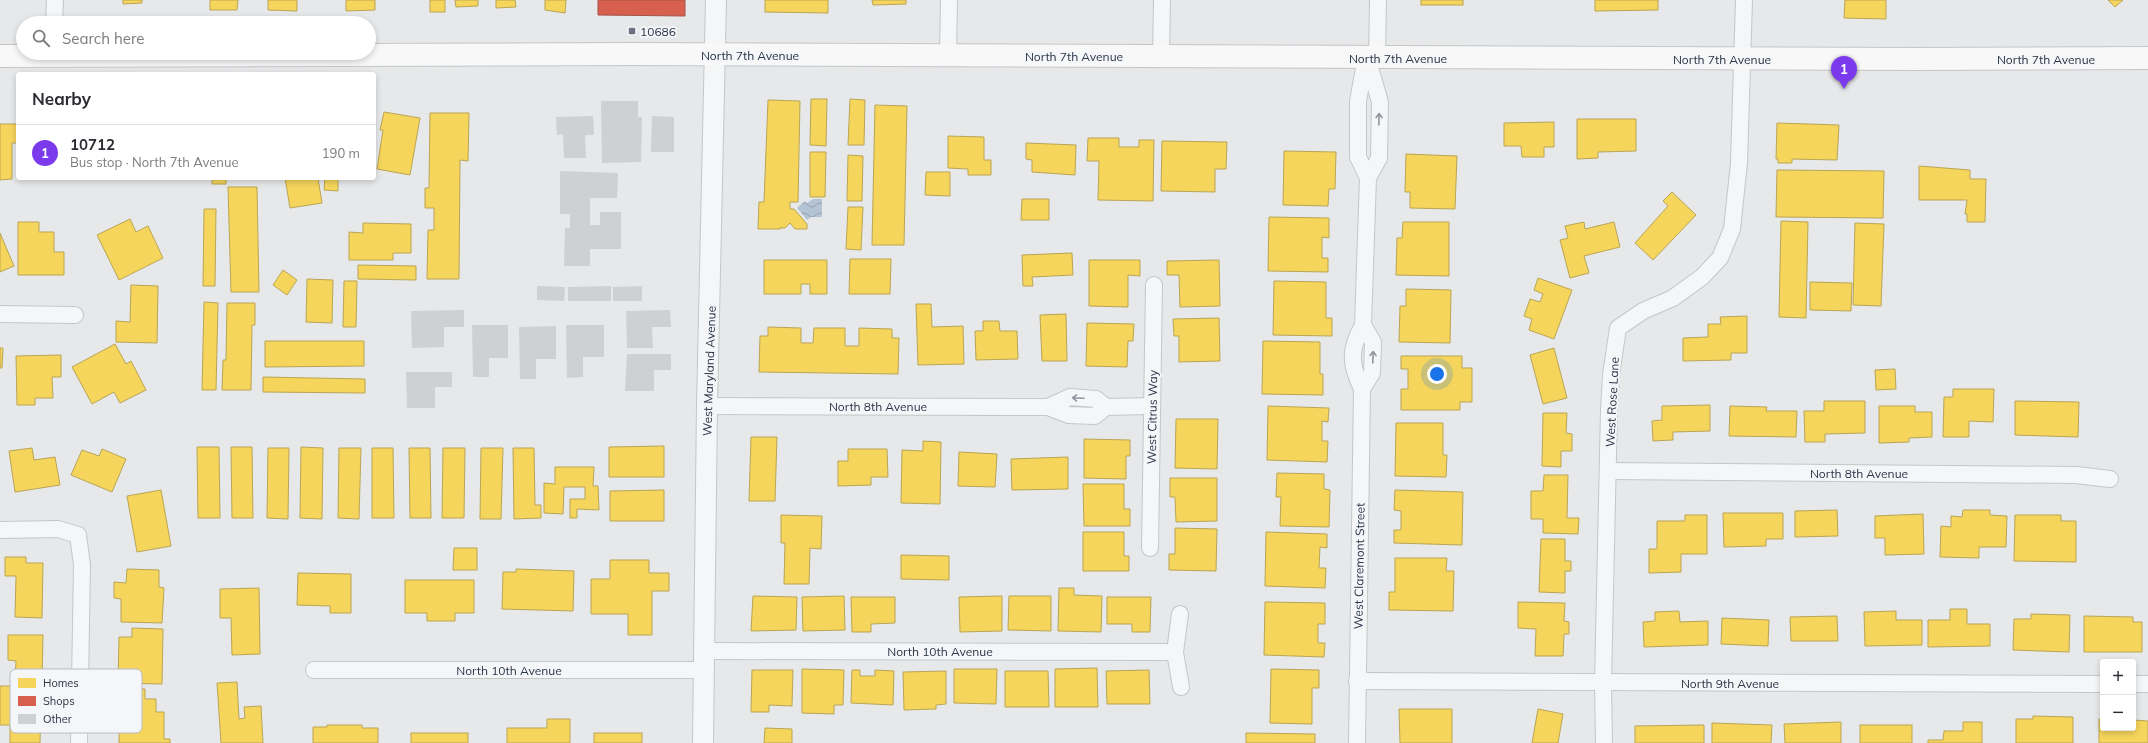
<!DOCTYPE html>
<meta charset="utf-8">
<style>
:root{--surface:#fff;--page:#f7f7f7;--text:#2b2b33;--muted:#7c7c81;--line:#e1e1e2;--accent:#7c3aed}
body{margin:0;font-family:Mulish,sans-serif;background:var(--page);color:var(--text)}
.controls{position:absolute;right:12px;bottom:12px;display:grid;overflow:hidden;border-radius:4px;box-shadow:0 2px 6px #0003}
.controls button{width:36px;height:36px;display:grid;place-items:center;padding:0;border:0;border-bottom:1px solid var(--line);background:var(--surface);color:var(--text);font:20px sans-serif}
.you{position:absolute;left:1437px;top:374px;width:14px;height:14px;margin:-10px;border:3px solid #fff;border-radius:50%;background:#1a73e8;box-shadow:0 0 0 6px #1a73e833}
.badge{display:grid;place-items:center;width:26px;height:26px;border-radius:50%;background:var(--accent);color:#fff;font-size:13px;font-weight:700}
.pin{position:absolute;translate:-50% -33px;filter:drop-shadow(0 1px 2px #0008)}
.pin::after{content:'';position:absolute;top:21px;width:14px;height:12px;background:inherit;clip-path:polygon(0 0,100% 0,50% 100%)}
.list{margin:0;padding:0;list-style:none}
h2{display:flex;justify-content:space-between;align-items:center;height:52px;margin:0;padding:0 16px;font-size:17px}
h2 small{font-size:13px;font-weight:400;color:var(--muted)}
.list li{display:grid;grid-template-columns:26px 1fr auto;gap:12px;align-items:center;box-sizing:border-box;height:56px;padding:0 16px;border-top:1px solid var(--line)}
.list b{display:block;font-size:15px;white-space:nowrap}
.list p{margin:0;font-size:13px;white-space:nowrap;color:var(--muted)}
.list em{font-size:13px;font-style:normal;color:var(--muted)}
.icon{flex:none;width:22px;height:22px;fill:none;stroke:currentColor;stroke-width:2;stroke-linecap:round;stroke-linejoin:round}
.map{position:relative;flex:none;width:2148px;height:743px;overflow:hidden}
.search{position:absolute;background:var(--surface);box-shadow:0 2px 6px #0003;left:16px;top:16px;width:360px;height:44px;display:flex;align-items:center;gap:10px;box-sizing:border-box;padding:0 14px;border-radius:22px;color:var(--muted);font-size:15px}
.panel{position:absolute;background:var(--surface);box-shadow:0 2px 6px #0003;left:16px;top:72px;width:360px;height:108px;border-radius:4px}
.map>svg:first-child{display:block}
.water{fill:url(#water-waves)}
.homes{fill:#f6d55c;stroke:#b9a555}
.shops{fill:#d6604d;stroke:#a3534b}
.building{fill:#ced0d3}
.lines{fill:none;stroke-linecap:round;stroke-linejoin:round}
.minor-casing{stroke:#c4c6c8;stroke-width:18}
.tertiary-casing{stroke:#c4c6c8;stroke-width:22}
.secondary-casing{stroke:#c4c6c8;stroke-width:24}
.minor{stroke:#f5f6f7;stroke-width:16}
.tertiary{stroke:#f5f6f7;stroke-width:20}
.secondary{stroke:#f8f8f8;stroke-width:22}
.oneway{stroke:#90959e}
.poi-dot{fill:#6c737f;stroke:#f4f6f9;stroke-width:1.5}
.labels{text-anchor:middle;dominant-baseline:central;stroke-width:4;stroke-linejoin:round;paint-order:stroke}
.poi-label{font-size:12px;fill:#2b3445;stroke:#f4f6f9;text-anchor:start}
.street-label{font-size:12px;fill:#2b3445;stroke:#f4f6f9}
.key{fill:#f4f6f9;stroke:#b8bcc3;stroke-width:1}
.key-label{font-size:11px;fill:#2b3445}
</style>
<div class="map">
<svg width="2148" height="743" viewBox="0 0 2148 743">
<defs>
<pattern id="water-waves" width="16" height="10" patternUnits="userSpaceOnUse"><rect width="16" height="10" fill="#b4c4d5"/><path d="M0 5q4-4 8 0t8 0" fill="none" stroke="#93a0af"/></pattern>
</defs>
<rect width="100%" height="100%" fill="#e6e8ea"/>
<path class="water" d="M813 199H822V217H811L807 220 797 208 805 201 807 203Z"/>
<g class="homes">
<path d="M123 0H142V3L123 4Z"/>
<path d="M210 0H238L237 10H210Z"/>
<path d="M268 0H297V11L268 10Z"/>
<path d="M346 0H375V10L346 11Z"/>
<rect x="430" y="0" width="15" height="12"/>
<path d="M455 0H478V6L456 7Z"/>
<path d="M496 0H515L516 7 496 8Z"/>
<path d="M545 0H566L565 13 545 10Z"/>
<path d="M765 0H828V13L765 12Z"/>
<path d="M872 0H906V4L873 5Z"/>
<rect x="1421" y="0" width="42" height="5"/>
<path d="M1595 0H1658V10L1595 11Z"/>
<path d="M1845 0H1886V19L1844 18Z"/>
<path d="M2108 0H2123L2115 7Z"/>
<path d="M811 99H827L826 146 810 145Z"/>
<path d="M850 99 865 100 864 145H848Z"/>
<path d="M768 100 800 101 798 202H790V209H794L807 224V229H795L790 223 785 228H780V229H758L759 202H764Z"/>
<path d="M875 105 907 106 904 245H872Z"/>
<path d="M384 112 420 118 410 175 377 169 383 130H380Z"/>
<path d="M430 113H469L468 161 460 160 459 279H427L428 230H434V208H425V188H429Z"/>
<path d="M1577 119H1636V151L1598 152V158L1577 159Z"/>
<path d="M1554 122V147H1544V157H1522L1521 146H1504V123Z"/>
<path d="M1777 123 1839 125 1837 160 1792 159V163H1778V159H1776Z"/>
<path d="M0 124H18V143H12V179L0 180Z"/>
<path d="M948 136 984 137V160H991V175H968V169L948 168Z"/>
<path d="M1088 138H1119V147H1139V140H1154L1153 201 1098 200 1099 161H1087Z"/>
<path d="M1162 141 1227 142 1226 169H1215V192L1161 191Z"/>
<path d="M1026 143 1076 145 1075 175 1032 172V160L1026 159Z"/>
<path d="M1284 151 1336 152 1335 189H1329L1328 206 1283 205Z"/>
<path d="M810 152H826L825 197H810Z"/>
<path d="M1406 154 1457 156 1455 209 1410 208V192H1405Z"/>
<path d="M848 155 863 156 862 201H847Z"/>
<path d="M1919 166 1970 170V179H1986L1985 222H1967V214H1965L1967 200H1919Z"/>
<path d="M1777 170 1884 171 1883 218 1776 217Z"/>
<path d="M926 172H950V196L925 195Z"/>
<rect x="212" y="178" width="14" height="6"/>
<path d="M285 178H318L322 203 290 208Z"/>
<path d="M325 178H338V191L324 190Z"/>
<path d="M228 187H257L259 292H231Z"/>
<path d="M1672 192 1696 215 1653 260 1635 243 1668 206 1663 201Z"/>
<path d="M1022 199H1049V220H1021Z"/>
<path d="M848 207H863L861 250 846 249Z"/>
<path d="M204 209H216L215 286H203Z"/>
<path d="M1269 217 1329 218V238L1322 237V258H1328V272L1268 271Z"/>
<path d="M130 219 136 232 148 226 163 258 119 280 97 235Z"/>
<path d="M1781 221 1808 222 1806 318 1779 317Z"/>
<path d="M18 222H39V232H54V252H64V275H18Z"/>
<path d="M1403 222H1449V276L1396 275 1397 238H1402Z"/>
<path d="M1584 222 1585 229 1614 222 1620 247 1584 256 1589 273 1570 278 1560 240 1568 238 1565 226Z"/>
<path d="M363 223 411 224V253H393V260H349V232L363 233Z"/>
<path d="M1855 223 1884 224 1881 306 1853 305Z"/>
<path d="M0 233 14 266 0 272Z"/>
<path d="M1072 253 1073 275 1032 277 1033 286H1023L1022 255Z"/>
<path d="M850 259H891L890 294H849Z"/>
<path d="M764 260H827V294H810V284H801V294H764Z"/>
<path d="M1089 260H1140V276L1128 275V307L1089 306Z"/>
<path d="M1219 260 1220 306 1180 307 1179 275H1167V261Z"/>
<path d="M358 265 416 266V280L358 279Z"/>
<path d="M283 270 297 280 287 295 273 285Z"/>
<path d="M1538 278 1572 290 1554 339 1529 330 1532 319 1524 316 1530 299 1540 302 1543 294 1534 290Z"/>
<path d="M307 279 333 280 332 323 306 322Z"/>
<path d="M344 281H357L356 327H343Z"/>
<path d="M1274 281 1326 282V318H1332V336L1273 335Z"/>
<path d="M1810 282 1852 283 1851 311 1810 310Z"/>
<path d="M131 285 158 286 157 343 116 342V321L130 322Z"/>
<path d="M1406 289 1451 290 1450 343 1399 342 1400 306H1406Z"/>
<path d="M204 302 218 303 216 390H202Z"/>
<path d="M227 303H255V325H252L251 390H222L223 360H226Z"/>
<path d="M916 304H931L932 327 963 326 964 364 918 365Z"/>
<path d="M1066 314 1067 361H1042L1040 315Z"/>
<path d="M1747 316V353H1731V360L1683 361V338L1708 337V324H1721L1720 317Z"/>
<path d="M1219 318 1220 361 1179 362V336H1174L1173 319Z"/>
<path d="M983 321H999L1000 331H1017L1018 359 976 360 975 331H983Z"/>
<path d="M1087 323 1134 324 1133 341H1128L1127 367 1086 366Z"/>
<path d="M768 327 801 328V343H813L814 328H845V346H859V328L892 329V338H899L898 374 759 372 760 336H768Z"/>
<path d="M265 341H364V366L265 367Z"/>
<path d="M1263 341 1320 342V374H1323V395L1262 394Z"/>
<path d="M115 344 126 364 131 361 146 390 120 403 114 392 92 404 72 367Z"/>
<path d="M0 348H3L2 368H0Z"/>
<path d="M1554 348 1567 398 1543 404 1530 355Z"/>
<path d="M61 355V377H52L53 398H35V405H17L16 356Z"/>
<path d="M1401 356H1462V368H1472V402H1460V410H1401V389H1408V369H1401Z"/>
<path d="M1895 369 1896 389 1876 390 1875 370Z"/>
<path d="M263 377 365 379V393L263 392Z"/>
<path d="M1953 389H1994L1993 422 1969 421V437H1943L1944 397H1953Z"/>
<path d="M1824 401H1865V433L1825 434V442H1805L1804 411H1824Z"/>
<path d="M2015 401 2079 402 2078 437 2015 435Z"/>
<path d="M1710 405V431L1673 432V440L1653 441 1652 421 1662 420V406Z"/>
<path d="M1268 406 1329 408 1328 422 1322 421V441H1328L1327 462 1267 460Z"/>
<path d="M1730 406 1767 407 1766 411H1797L1796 437 1729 436Z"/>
<path d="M1879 406H1915V412H1932V437L1909 438V442L1879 443Z"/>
<path d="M1543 413H1567L1566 433 1572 434V451H1561V467L1542 466Z"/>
<path d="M1176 419H1218L1217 469 1175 468Z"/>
<path d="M1396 423H1443V455H1447L1446 477 1395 476Z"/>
<path d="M751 437H777L775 501H749Z"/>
<path d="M1084 439 1130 440V456H1126V479L1084 478Z"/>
<path d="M923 441 941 442 940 504 901 503 902 450 923 451Z"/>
<path d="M664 446V477H609V447Z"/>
<path d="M197 447H219L220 518H198Z"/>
<path d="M231 447H252L253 518H232Z"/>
<path d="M301 447 323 448 322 519 300 518Z"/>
<path d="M32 448 34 460 55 457 60 485 15 492 9 451Z"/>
<path d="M268 448H289L288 519 267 518Z"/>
<path d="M339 448H361L359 519 338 518Z"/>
<path d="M372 448H393L394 518H372Z"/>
<path d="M409 448H430L431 518H410Z"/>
<path d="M443 448H465L464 518H442Z"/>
<path d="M481 448H503L501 519H480Z"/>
<path d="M513 448H534L535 505H541V518L514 519Z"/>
<path d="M102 449 126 459 112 492 71 475 82 450 99 456Z"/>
<path d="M848 449H887L888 477H871V485L838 486V461H848Z"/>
<path d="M959 452 997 454 995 487 958 486Z"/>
<path d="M1068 457V489L1012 490 1011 459Z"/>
<path d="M555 467H594L593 486H598L599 510 577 509V518H570V499H585V487H564L563 514 544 513V483L555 484Z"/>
<path d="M1277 473 1324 474V489L1330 490 1329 527 1280 526 1281 497H1276Z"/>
<path d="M1544 475H1568L1567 518H1579L1578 534 1543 533V519H1531V491H1543Z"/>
<path d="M1170 478H1217V521L1176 522 1175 497H1170Z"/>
<path d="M1083 484H1124V509H1130V526H1084Z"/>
<path d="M161 490 171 546 137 552 127 496Z"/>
<path d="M664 490V521H610V491Z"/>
<path d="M1395 490 1463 492 1462 545 1394 543V530H1401V511L1394 510Z"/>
<path d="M1837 510 1838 536 1795 537V511Z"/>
<path d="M1963 510H1990V515L2007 516 2006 547H1979V558L1940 557 1941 526 1951 527V516L1962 517Z"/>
<path d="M1723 513H1783V539H1766V546L1724 547Z"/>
<path d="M1923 514 1924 554 1885 555V538H1875V516Z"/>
<path d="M781 515 822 516 821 549 810 548 809 584H784L785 543H781Z"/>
<path d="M1685 515H1707V554H1681V572L1649 573V549H1657V521H1685Z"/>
<path d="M2015 515H2061V521H2076V562L2014 561Z"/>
<path d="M1175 528 1217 529 1216 571 1169 570V554H1175Z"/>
<path d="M1083 532H1124V556H1129V571H1083Z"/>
<path d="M1266 532 1327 534V548L1320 547 1319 568H1326L1325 588 1265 586Z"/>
<path d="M1541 539H1565V561H1571V571H1565V593L1539 592Z"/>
<path d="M454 548H477V570H453Z"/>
<path d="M901 555 949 556V580L901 579Z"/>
<path d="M5 557H26V563H43L42 618 15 617 16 576H5Z"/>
<path d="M1395 558H1447L1446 571H1454L1453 611 1389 610V592H1395Z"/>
<path d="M610 560H649V573H669V591H652V635H628V614H591V579H610Z"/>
<path d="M127 569 159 570V587L164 588 162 623 121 622V599L114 598V582L126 583Z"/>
<path d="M516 569 574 571 573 611 502 609 503 572H516Z"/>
<path d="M298 573 351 574V613H330V606L297 605Z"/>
<path d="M405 580H474V613H455V621H427V613H405Z"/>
<path d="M259 588 260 654 232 655 231 618H220V589Z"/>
<path d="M1059 588H1074V595L1102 596 1101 632 1058 631Z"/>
<path d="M753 596 797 597 796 630 751 631Z"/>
<path d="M844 596 845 630 803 631 802 597Z"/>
<path d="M1002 596V631L960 632 959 597Z"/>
<path d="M1009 596H1051V631L1008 630Z"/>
<path d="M851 597H895V623L871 624V632H852Z"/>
<path d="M1107 597H1151L1150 632H1132V624H1107Z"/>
<path d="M1265 602 1325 603V624H1318V643H1325L1324 657 1264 655Z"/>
<path d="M1518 602 1565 603 1564 621 1569 622V634H1564L1563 656H1535L1536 629 1518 628Z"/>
<path d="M1950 609H1967V624H1990V646L1928 647V620H1950Z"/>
<path d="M1679 611 1680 622 1708 621V645L1644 647 1643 622 1655 621V612Z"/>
<path d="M1896 611V620H1922V645L1865 646 1864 612Z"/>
<path d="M2031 614 2070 615 2069 652 2013 650 2014 619H2031Z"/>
<path d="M1837 616 1838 641H1791L1790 617Z"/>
<path d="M2084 616 2133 617V622H2142V652H2084Z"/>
<path d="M1722 618 1769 620 1768 646 1721 644Z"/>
<path d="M132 628 163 629 162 684 118 683 119 637H132Z"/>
<path d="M8 635H43L42 680 15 679 16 661 8 660Z"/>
<path d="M1097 668 1098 707H1055V669Z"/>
<path d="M802 669 844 670 843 705H834V714L802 713Z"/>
<path d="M954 669H997L996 704 954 703Z"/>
<path d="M1271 669 1319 670V688H1312V724L1270 723Z"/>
<path d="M752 670H793L792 706 769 705V712H751Z"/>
<path d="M852 670H860V676H875V670L894 671 893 705 851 703Z"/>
<path d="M1149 670 1150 704H1107L1106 671Z"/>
<path d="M946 671V704L936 705V709L904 710 903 672Z"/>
<path d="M1005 671H1048L1049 707H1005Z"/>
<path d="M237 682 239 719 245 718 244 707 261 706 263 743H221L217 683Z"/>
<path d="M0 686H30V700H41L40 743H10V725H0Z"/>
<path d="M120 688 145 689V699H156V712H164V739H170V743H119Z"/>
<path d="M1399 709H1452V743H1400Z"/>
<path d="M1538 709 1563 714 1558 743H1532Z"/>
<path d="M2033 716 2073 717V743H2016V719H2033Z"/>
<path d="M547 719H570V743H507V728H547Z"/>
<path d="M2099 719H2103V728H2133V720L2148 721V743H2099Z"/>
<path d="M1841 722V743H1785L1784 724Z"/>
<path d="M1963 722H1982V743H1928V740H1943L1944 731H1963Z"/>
<path d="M1712 723 1772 725 1771 743H1712Z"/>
<path d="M327 725H362V728H378V743H313V727H327Z"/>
<path d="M1704 725V743H1635V726Z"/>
<rect x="1860" y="725" width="52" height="18"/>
<path d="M765 728 792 729V743H764Z"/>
<rect x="411" y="733" width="57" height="10"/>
<rect x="594" y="733" width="48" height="10"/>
<path d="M1246 733 1315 734V743H1246Z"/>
</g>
<path class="shops" d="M598 0H685V16L598 15Z"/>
<g class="building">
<path d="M601 101H638V117H642L641 162 602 163Z"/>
<path d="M593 116 594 135H585L586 158H564L563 134 557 135 556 117Z"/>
<path d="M652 116 674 117V152H651Z"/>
<path d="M560 171 618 173 617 198H590V225H600V212H621V249H590V266H564L565 228H570V214H560Z"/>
<path d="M537 286 565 287 564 301 537 300Z"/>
<path d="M611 286V301H568V287Z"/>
<path d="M642 286V301H613V287Z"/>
<path d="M464 310V327H444V347L412 348 411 311Z"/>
<path d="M670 310 671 327H652L653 348H627L626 311Z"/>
<path d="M472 325H508V358H489V377H473Z"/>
<path d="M566 325H604V357H583V377L567 378Z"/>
<path d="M556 326V359H536V379H520L519 327Z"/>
<path d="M627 354H671V370H654V391H625Z"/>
<path d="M406 372H452V387H435V408H407Z"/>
</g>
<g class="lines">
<g class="minor-casing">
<g id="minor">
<path d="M54 23 55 0"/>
<path d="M948 56 949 0"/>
<path d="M1161 57 1162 0"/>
<path d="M1377 58 1378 0"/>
<path d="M1368 61 1380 102 1379 158 1368 178"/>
<path d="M0 314 75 315"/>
<path d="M1362 389 1372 373 1373 342 1363 325"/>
<path d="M707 406 1048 407 1069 415 1095 416 1106 407 1152 406"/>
<path d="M1048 407 1070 397 1096 399 1106 407"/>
<path d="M1609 471 2076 475 2110 479"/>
<path d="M0 530 58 529 78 535 82 565 79 743"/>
<path d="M1150 548 1154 285"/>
<path d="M1180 614 1175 652 1181 687"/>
<path d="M705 651 1175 652"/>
<path d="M314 670H705"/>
<path d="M1357 681 2103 684"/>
<path d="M2133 684H2148"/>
<path d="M1357 743 1362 389C1350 364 1349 350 1363 325L1368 178 1358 157V101L1366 57"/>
<path d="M1604 743 1603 683 1609 409 1611 375 1618 328 1643 311 1673 298 1702 277 1720 258 1732 229 1739 163 1744 0"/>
</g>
</g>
<g class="tertiary-casing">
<path id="tertiary" d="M703 743 707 406 716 0"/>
</g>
<g class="secondary-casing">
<path id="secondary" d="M0 56 633 54 1917 59 2148 58"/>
</g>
<use href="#minor" class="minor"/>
<use href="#tertiary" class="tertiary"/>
<use href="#secondary" class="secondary"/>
</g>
<defs><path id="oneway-shaft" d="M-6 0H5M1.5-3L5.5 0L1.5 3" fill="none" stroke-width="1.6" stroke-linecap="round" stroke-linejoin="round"/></defs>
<g class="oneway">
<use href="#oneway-shaft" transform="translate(1379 119) rotate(-89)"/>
<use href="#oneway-shaft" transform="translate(1373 357) rotate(-88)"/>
<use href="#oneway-shaft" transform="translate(1078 398) rotate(-177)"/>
</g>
<rect class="poi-dot" x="628" y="27" width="8" height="8" rx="2"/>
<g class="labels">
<g class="poi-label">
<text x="640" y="31">10686</text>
</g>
<g class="street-label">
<text x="750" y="55">North 7th Avenue</text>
<text x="1074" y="56">North 7th Avenue</text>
<text x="1398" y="58">North 7th Avenue</text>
<text x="1722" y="59">North 7th Avenue</text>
<text x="2046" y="59">North 7th Avenue</text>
<text transform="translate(709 371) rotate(-88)">West Maryland Avenue</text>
<text transform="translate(1612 402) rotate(-87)">West Rose Lane</text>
<text x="878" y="406">North 8th Avenue</text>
<text transform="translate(1152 417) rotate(-89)">West Citrus Way</text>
<text x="1859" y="473">North 8th Avenue</text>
<text transform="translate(1359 566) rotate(-89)">West Claremont Street</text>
<text x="940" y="651">North 10th Avenue</text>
<text x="509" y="670">North 10th Avenue</text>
<text x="1730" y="683">North 9th Avenue</text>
</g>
</g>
<rect x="10" y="669" width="132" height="64" rx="6" class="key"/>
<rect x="18" y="678" width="18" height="10" fill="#f6d55c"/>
<rect x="18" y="696" width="18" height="10" fill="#d6604d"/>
<rect x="18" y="714" width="18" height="10" fill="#ced0d3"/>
<g class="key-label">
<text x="43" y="687">Homes</text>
<text x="43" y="705">Shops</text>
<text x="43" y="723">Other</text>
</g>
</svg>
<div class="controls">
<button>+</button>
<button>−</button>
</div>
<div class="you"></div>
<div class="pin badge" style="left:1844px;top:89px">1</div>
<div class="search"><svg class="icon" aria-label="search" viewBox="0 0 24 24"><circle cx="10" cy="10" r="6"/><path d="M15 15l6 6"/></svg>Search here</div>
<section class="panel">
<h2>Nearby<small></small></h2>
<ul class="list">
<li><span class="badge">1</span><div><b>10712</b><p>Bus stop · North 7th Avenue</p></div><em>190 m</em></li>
</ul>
</section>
</div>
